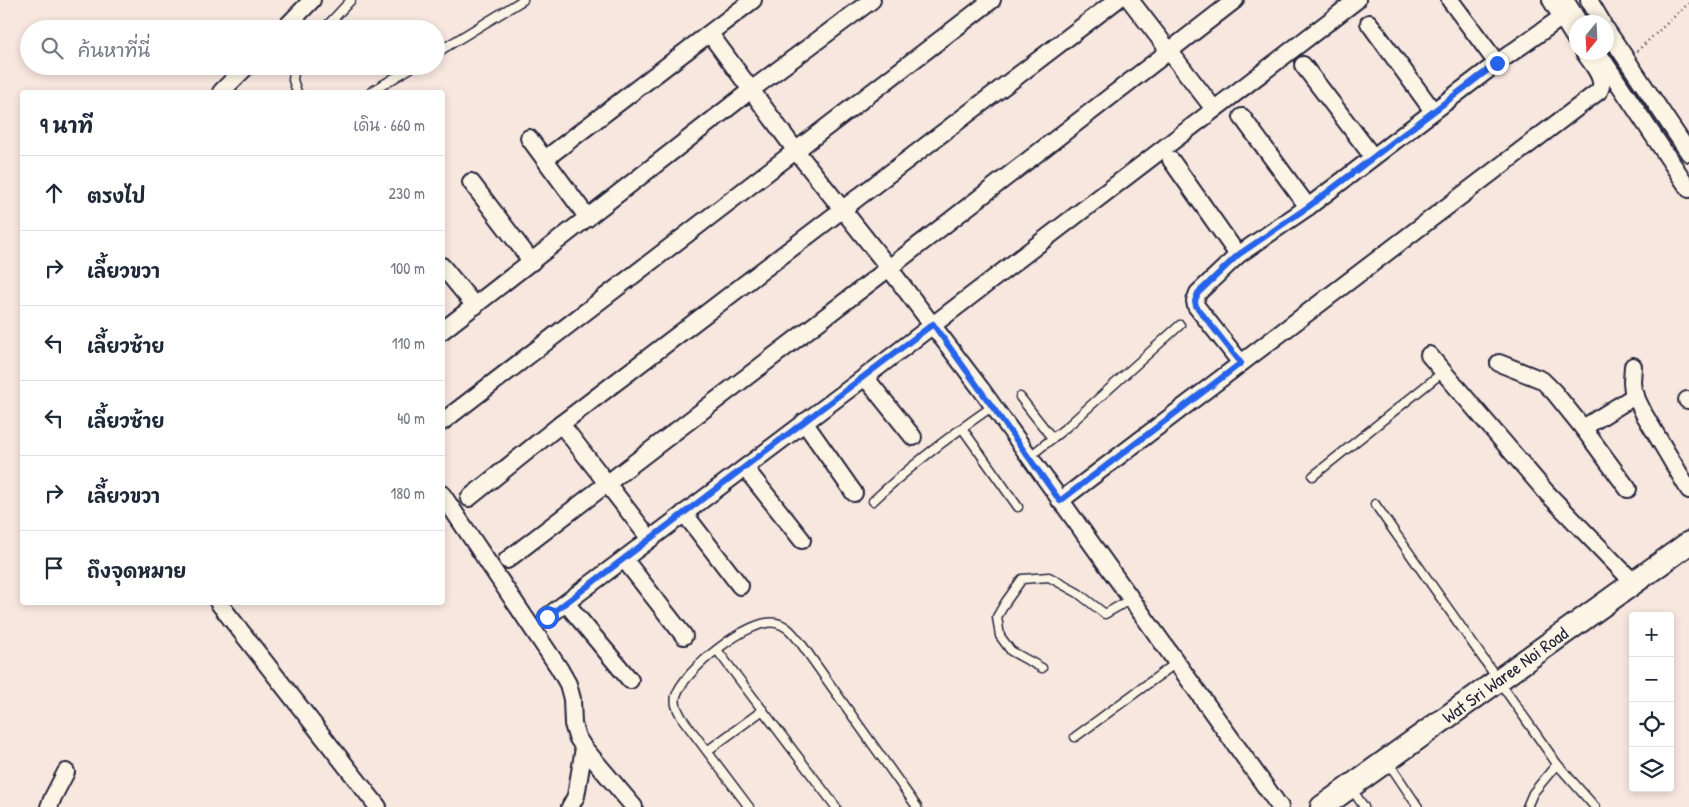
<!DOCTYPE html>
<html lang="th">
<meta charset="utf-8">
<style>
:root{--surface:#fff;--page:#f2f2f3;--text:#1f2937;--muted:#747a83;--line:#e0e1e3}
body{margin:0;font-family:"Patrick Hand","Playpen Sans Thai",sans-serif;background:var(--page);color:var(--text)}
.controls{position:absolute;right:15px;bottom:15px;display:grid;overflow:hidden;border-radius:5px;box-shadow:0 2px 8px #0003}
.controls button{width:45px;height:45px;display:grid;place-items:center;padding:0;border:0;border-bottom:1px solid var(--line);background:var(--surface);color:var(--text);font:25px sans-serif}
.compass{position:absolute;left:1569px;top:15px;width:45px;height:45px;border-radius:50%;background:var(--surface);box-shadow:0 2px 8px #0003;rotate:198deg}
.stop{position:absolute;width:15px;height:15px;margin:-11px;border:4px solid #2563eb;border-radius:50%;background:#fff}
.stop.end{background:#2563eb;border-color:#fff;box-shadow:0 1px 5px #0008}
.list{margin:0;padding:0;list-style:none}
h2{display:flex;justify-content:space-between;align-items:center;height:65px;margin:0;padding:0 20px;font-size:21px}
h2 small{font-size:16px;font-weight:400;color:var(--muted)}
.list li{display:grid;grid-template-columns:32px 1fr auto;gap:15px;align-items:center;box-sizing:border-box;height:75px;padding:0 20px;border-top:1px solid var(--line)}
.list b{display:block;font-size:19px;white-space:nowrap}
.list em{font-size:16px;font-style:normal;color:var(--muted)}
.icon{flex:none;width:28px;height:28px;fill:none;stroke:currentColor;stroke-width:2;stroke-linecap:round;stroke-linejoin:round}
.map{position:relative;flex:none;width:1689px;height:807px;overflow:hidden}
.search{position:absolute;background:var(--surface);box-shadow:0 2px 8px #0003;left:20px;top:20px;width:425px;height:55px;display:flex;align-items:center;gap:12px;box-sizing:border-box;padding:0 18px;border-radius:28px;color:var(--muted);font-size:19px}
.panel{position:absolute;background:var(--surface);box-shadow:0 2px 8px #0003;left:20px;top:90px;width:425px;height:515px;border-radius:5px}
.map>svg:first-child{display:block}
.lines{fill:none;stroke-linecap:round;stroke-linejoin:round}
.lane-casing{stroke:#22223b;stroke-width:11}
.street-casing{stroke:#22223b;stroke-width:20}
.secondary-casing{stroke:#22223b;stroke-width:26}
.path{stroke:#22223b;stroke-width:2.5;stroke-dasharray:1 4;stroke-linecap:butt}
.lane{stroke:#fcf5e5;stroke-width:8}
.street{stroke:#fcf5e5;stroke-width:16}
.secondary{stroke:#fcf5e5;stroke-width:22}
.route{stroke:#2563eb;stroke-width:6}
.labels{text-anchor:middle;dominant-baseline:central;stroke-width:4;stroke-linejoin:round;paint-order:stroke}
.street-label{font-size:18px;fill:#22223b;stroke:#fcf5e5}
</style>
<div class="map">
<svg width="1689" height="807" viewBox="0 0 1689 807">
<rect width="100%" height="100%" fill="#f8e7df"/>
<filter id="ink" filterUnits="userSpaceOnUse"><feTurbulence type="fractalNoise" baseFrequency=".02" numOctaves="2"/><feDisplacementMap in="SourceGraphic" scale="10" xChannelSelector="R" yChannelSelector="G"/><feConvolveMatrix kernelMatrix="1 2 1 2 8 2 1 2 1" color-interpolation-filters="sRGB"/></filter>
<g filter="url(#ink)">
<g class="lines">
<g class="lane-casing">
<g id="lane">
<path d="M324 29 351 0"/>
<path d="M436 53 523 0"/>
<path d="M295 66 293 80 297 92"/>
<path d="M371 92 414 66"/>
<path d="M1020 397 1052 438"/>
<path d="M962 428 1018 507"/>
<path d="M1029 457 1069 425 1180 325"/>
<path d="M1313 476 1443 372"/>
<path d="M873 501C910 466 951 435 993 406"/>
<path d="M1375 504 1557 764 1595 807"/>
<path d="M717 650 836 807"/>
<path d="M1042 668 1011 651 1000 636 997 617 1005 603 1022 579 1049 577 1078 593 1105 614 1131 599"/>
<path d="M1075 737 1176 663"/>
<path d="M707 751 763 710"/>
<path d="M1388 762 1418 807"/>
<path d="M1351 788 1364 807"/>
<path d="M749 807 682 718C678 710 674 705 676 696 683 671 750 617 776 623 787 625 793 634 800 642L917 807"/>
<path d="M1527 807 1533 793 1557 764"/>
</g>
</g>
<g class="street-casing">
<g id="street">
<path d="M1130 0 1214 109"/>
<path d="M1450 0 1497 63"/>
<path d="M1551 0 1576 40"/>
<path d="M1565 0 1579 22"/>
<path d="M1589 0 1602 22"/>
<path d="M1369 23 1433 111"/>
<path d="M284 29 312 0"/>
<path d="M1606 29 1689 153"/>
<path d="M710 34 796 151 889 268 981 389 1280 807"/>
<path d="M1599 54 1689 189"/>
<path d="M1303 65 1373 157"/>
<path d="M221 92 247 66"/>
<path d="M1242 117 1308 207"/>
<path d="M529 138 588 218"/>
<path d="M545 159 753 0"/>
<path d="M1171 160 1238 255"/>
<path d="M471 182 532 262"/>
<path d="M442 266 475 306"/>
<path d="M442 331 751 90 872 0"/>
<path d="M1429 355 1546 492 1634 583"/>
<path d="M1241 363 1196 306 1195 301 1198 293 1238 255 1308 207 1497 63 1562 17"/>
<path d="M1499 363 1542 380 1554 392 1583 428 1628 489"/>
<path d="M1633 366 1632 382 1633 391 1644 414 1689 490"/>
<path d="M865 377 913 437"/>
<path d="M1687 400H1689"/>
<path d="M442 422 992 0"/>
<path d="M804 422 854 493"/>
<path d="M561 424 650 539"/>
<path d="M1583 428 1636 395"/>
<path d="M745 468 802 540"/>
<path d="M442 494 559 668 568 684 572 699 573 724 577 737 584 748 634 807"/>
<path d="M469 498 561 424 1117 0"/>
<path d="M1060 501 1599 91C1607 79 1591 63 1584 52"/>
<path d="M684 513 740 586"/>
<path d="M624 559 684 636"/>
<path d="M507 560 889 268 1235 0"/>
<path d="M218 602 378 807"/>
<path d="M566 603 630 680"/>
<path d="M547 617 865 377 1357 0"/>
<path d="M49 807 53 797 66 772"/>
<path d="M570 807 576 796 584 748"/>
</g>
</g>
<g class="secondary-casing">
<path id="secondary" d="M1322 807 1689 543"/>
</g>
<path class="path" d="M1637 51 1689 3"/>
<use href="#lane" class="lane"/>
<use href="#street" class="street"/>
<use href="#secondary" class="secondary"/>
</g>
</g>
<g class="lines" filter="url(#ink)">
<path class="route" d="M547 617 933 324 1060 501 1241 363 1196 306 1195 301 1198 293 1238 255 1308 207 1497 63"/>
</g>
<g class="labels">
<g class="street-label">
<text transform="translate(1505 675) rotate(-36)">Wat Sri Waree Noi Road</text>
</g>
</g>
</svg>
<div class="controls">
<button>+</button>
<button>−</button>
<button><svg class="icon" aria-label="locate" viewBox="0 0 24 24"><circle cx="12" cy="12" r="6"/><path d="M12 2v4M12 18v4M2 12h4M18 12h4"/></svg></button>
<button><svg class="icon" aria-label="layers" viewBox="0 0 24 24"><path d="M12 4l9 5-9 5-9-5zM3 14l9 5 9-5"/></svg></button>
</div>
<svg class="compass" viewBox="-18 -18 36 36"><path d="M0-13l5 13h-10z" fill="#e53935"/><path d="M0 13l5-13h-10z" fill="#747a83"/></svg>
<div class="stop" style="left:547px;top:617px"></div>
<div class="stop end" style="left:1497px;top:63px"></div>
<div class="search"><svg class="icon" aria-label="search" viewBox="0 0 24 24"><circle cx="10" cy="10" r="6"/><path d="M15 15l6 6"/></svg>ค้นหาที่นี่</div>
<section class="panel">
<h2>9 นาที<small>เดิน · 660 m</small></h2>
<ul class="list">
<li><svg class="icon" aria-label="ahead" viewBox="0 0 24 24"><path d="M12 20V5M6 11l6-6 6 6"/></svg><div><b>ตรงไป</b></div><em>230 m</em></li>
<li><svg class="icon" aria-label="right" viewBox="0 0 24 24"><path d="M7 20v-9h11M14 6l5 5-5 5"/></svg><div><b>เลี้ยวขวา</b></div><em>100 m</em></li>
<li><svg class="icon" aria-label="left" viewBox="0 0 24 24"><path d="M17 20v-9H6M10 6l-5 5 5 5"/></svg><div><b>เลี้ยวซ้าย</b></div><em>110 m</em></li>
<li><svg class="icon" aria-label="left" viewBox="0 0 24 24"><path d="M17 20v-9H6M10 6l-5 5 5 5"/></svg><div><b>เลี้ยวซ้าย</b></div><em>40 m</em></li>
<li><svg class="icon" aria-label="right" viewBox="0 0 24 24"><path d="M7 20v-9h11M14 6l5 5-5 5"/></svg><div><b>เลี้ยวขวา</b></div><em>180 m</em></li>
<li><svg class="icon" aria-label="arrive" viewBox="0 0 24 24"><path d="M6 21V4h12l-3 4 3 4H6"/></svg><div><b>ถึงจุดหมาย</b></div></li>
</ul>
</section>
</div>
